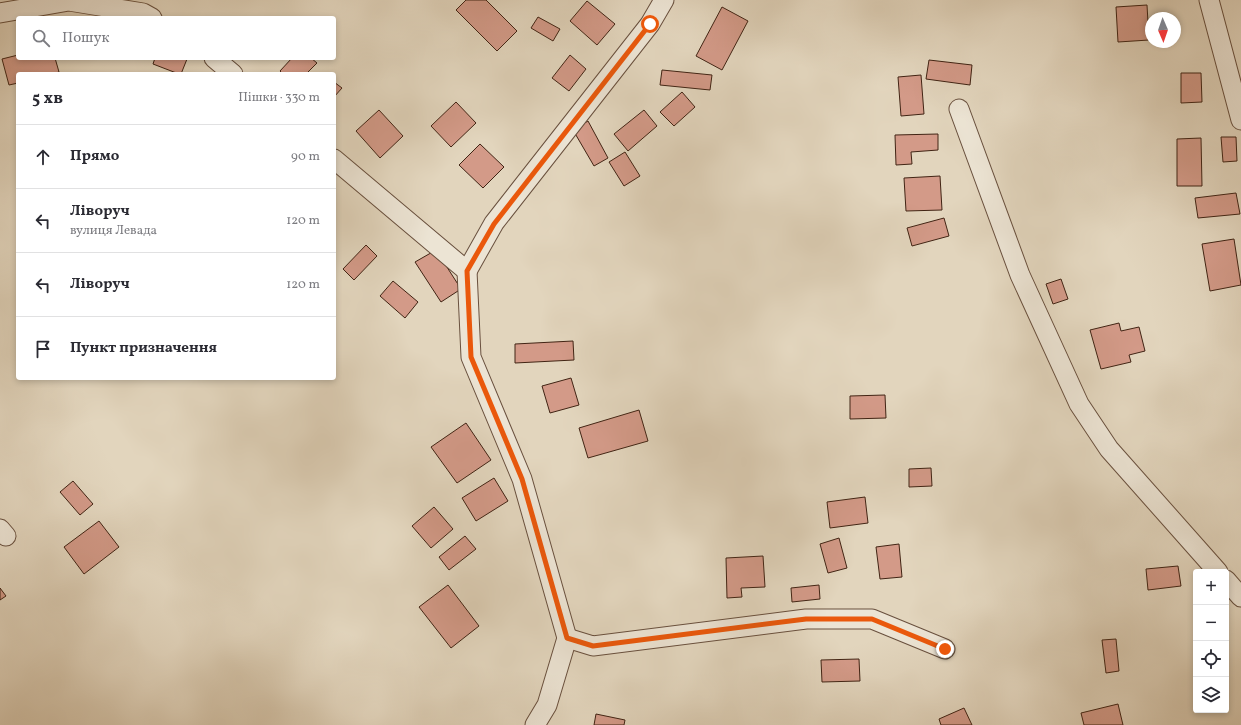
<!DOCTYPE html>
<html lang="uk">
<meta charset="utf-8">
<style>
:root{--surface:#fff;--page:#f7f7f7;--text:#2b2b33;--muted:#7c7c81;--line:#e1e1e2}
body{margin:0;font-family:Vollkorn,serif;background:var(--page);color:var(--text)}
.controls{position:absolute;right:12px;bottom:12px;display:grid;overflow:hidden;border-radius:4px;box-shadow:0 2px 6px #0003}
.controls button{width:36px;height:36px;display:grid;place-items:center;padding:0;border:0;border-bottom:1px solid var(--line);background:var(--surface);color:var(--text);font:20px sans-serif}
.compass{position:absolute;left:1145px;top:12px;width:36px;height:36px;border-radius:50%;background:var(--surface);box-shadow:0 2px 6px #0003;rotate:178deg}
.stop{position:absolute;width:12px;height:12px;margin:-9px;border:3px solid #ea580c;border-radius:50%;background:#fff}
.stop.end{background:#ea580c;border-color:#fff;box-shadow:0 1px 4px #0008}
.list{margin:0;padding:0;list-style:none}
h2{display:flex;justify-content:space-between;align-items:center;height:52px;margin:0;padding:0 16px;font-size:17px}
h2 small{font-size:13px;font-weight:400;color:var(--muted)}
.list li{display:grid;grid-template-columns:26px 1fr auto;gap:12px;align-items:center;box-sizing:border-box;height:64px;padding:0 16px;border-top:1px solid var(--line)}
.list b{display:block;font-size:15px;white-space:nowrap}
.list p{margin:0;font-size:13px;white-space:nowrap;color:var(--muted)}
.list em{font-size:13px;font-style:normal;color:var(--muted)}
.icon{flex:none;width:22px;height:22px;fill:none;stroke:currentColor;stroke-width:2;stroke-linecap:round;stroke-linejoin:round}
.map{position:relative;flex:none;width:1241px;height:725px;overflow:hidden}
.search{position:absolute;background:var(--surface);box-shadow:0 2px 6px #0003;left:16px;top:16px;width:320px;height:44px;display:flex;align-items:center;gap:10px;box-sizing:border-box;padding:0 14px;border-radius:4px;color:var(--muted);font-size:15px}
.panel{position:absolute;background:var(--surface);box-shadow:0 2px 6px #0003;left:16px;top:72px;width:320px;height:308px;border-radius:4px}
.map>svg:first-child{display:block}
.building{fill:#d39a88;stroke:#412414}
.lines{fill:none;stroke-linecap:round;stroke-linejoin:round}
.minor-casing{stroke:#69503e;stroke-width:21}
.minor{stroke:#ece4d4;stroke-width:19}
.route{stroke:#ea580c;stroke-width:5}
</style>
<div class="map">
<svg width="1241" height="725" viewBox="0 0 1241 725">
<rect width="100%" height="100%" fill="#e2d5bd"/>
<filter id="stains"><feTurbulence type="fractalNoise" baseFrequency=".005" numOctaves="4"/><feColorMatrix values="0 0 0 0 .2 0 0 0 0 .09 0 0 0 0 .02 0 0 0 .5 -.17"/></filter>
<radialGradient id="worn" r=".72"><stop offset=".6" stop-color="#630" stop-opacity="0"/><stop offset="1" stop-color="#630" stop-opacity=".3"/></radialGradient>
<g class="building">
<path d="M466 0H486L517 31 497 51 456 10Z"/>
<path d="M587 1 615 24 597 45 570 21Z"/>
<path d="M1147 5 1149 40 1118 42 1116 7Z"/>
<path d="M722 7 748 21 722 70 696 56Z"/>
<path d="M538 17 560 29 553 41 531 28Z"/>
<path d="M18 55V58H55L59 72 52 74H18V83L9 85 2 59Z"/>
<path d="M570 55 586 69 569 91 552 78Z"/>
<path d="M155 58H185L187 59 181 74H179L153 64Z"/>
<path d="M292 58H311L317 63 306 74H283L280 71Z"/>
<path d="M929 60 972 65 970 85 926 79Z"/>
<path d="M662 70 712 75 710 90 660 85Z"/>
<path d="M1181 73H1201L1202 102 1181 103Z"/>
<path d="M921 75 924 114 901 116 898 77Z"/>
<path d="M334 82 342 88 334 97Z"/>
<path d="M682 92 695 107 674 126 660 112Z"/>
<path d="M456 102 476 123 451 147 431 126Z"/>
<path d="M379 110 403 136 380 158 356 131Z"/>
<path d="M644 110 657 126 628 151 614 134Z"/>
<path d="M588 121 608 158 594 166 573 130Z"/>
<path d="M938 134V150L911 152 912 164 896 165 895 135Z"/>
<path d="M1221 137H1236L1237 161 1223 162Z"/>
<path d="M1201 138 1202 186H1177V139Z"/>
<path d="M480 144 504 167 483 188 459 165Z"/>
<path d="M625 152 640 176 624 186 609 162Z"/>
<path d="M940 176 942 210 906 211 904 178Z"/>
<path d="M1236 193 1240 214 1198 218 1195 198Z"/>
<path d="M944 218 949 236 912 246 907 228Z"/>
<path d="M1234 239 1241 285 1210 291 1202 244Z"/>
<path d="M366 245 377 256 354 280 343 269Z"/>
<path d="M436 250 461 289 441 302 415 262Z"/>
<path d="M1061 279 1068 299 1053 304 1046 284Z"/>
<path d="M393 281 418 302 405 318 380 296Z"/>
<path d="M1119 323 1121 331 1139 327 1145 351 1129 355 1131 362 1101 369 1090 330Z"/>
<path d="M573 341 574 360 515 363V344Z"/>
<path d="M571 378 579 405 550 413 542 386Z"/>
<path d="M885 395 886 418 850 419V396Z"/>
<path d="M639 410 648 441 588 458 579 428Z"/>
<path d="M466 423 491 460 457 483 431 447Z"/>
<path d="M931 468 932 486 909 487V469Z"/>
<path d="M494 478 508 501 476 521 462 498Z"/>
<path d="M73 481 93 504 80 515 60 492Z"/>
<path d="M865 497 868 523 830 528 827 502Z"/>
<path d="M434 507 453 529 431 548 412 526Z"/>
<path d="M99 521 119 547 84 574 64 547Z"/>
<path d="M465 536 476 549 449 570 439 557Z"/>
<path d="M839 538 847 568 828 573 820 544Z"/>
<path d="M899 544 902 577 880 579 876 547Z"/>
<path d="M763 556 765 587 741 588 742 597 727 598 726 558Z"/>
<path d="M1178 566 1181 586 1148 590 1146 569Z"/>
<path d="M448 585 479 626 451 648 419 607Z"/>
<path d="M819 585 820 599 792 602 791 588Z"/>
<path d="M0 588 6 596 0 600Z"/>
<path d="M1116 639 1119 671 1106 673 1102 640Z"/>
<path d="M859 659 860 681 822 682 821 660Z"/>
<path d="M1118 704 1123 725H1084L1081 713Z"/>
<path d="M964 708 972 725H941L939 719Z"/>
<path d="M596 714 625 720 624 725H594Z"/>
</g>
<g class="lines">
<g class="minor-casing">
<g id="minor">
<path d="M1209 0 1241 120"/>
<path d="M0 13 69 1 143 13 152 18"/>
<path d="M214 58 233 74"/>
<path d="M959 109 1020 275 1079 404 1109 449 1218 572"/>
<path d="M334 159 467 271"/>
<path d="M467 271 471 357 522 479 567 638 547 705 535 725"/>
<path d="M467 271 494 223 650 24 664 0"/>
<path d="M0 529 6 536"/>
<path d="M1226 580 1241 597"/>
<path d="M567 638 593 646 806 619H872L945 649"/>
</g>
</g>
<use href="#minor" class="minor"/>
</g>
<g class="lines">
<path class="route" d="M650 24 494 224 467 271 471 357 522 479 567 638 593 646 806 619H872L945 649"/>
</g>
<rect width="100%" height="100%" filter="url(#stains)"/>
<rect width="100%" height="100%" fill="url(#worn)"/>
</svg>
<div class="controls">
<button>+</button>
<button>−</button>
<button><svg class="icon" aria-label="locate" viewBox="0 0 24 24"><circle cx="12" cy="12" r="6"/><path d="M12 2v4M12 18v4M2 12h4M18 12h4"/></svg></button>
<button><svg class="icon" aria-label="layers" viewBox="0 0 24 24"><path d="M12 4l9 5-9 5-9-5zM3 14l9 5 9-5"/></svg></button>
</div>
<svg class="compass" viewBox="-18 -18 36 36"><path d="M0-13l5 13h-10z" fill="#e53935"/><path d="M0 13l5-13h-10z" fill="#7c7c81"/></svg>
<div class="stop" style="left:650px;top:24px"></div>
<div class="stop end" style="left:945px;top:649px"></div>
<div class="search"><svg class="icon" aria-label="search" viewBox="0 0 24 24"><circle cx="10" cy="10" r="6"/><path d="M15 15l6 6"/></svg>Пошук</div>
<section class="panel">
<h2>5 хв<small>Пішки · 330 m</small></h2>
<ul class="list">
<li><svg class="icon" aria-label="ahead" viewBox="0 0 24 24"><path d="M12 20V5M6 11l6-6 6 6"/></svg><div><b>Прямо</b></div><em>90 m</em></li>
<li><svg class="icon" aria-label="left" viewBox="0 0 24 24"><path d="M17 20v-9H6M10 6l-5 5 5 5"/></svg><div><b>Ліворуч</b><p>вулиця Левада</p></div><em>120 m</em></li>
<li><svg class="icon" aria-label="left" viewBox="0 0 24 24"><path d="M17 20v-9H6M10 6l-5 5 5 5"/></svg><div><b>Ліворуч</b></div><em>120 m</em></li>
<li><svg class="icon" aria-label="arrive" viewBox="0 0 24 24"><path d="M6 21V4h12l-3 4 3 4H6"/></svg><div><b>Пункт призначення</b></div></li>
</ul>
</section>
</div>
